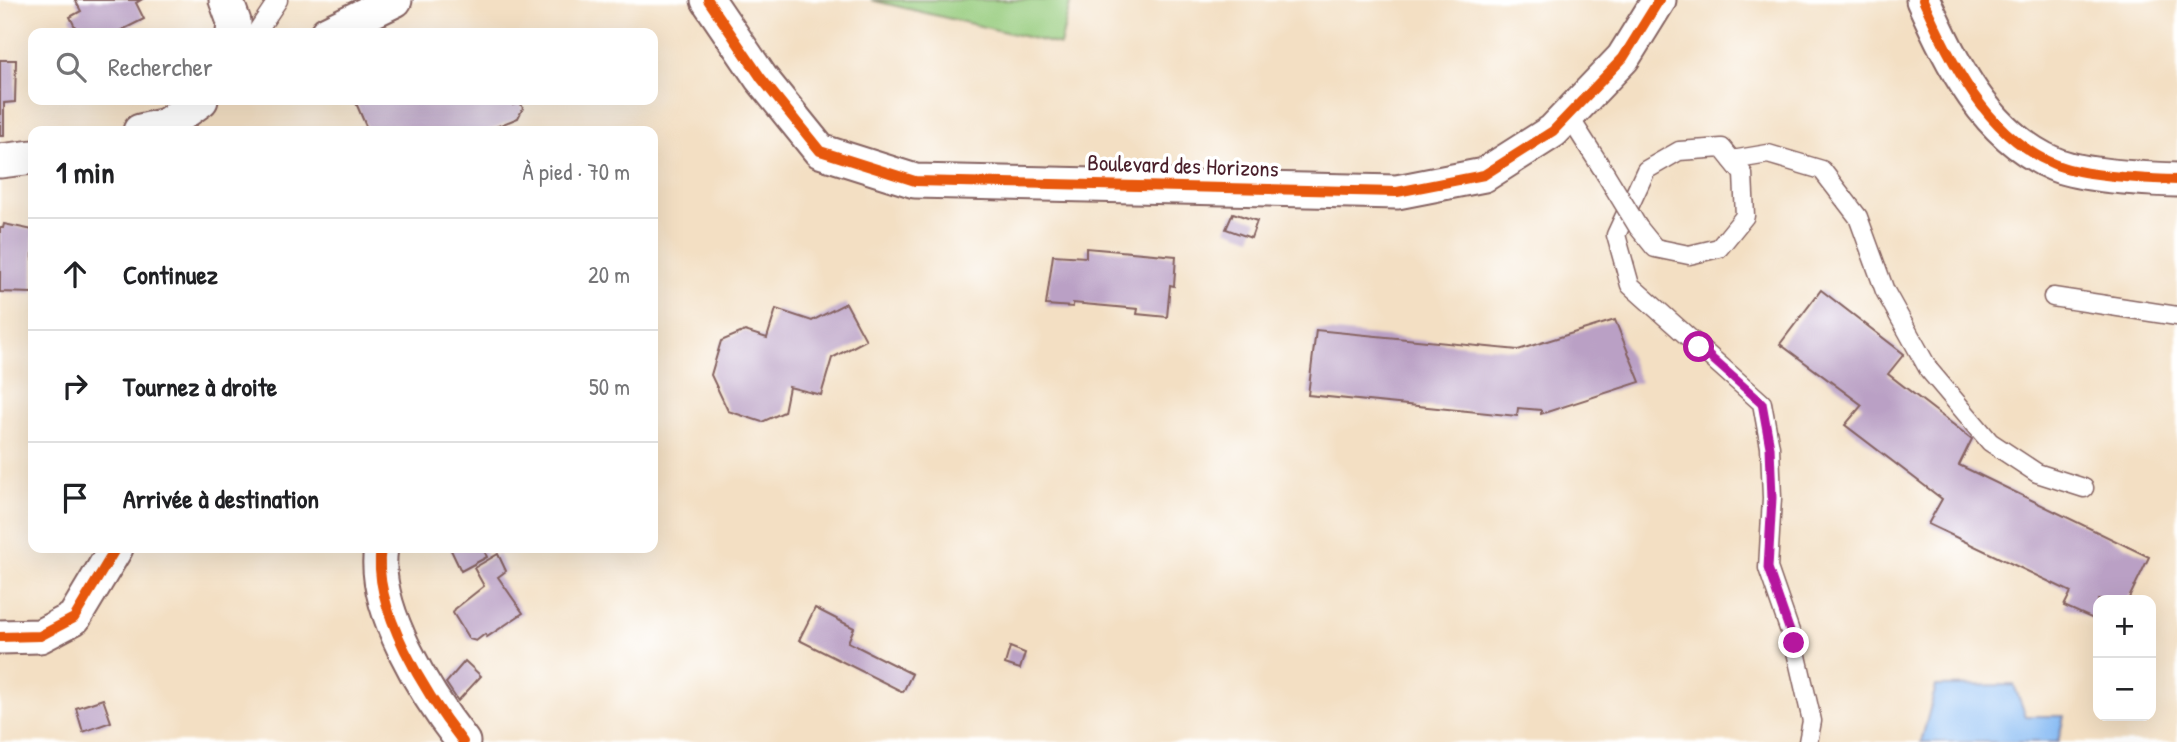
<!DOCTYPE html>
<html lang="fr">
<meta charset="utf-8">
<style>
:root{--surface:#fff;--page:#f2f2f2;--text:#202124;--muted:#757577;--line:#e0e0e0}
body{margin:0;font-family:"Patrick Hand",sans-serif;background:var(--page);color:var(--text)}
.controls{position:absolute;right:21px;bottom:21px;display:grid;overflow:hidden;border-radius:14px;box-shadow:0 7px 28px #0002}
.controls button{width:63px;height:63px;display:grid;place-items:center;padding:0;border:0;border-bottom:2px solid var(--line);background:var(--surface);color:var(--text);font:35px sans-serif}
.stop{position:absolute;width:21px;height:21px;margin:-16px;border:5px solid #b5179e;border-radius:50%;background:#fff}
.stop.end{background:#b5179e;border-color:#fff;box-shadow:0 2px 7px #0008}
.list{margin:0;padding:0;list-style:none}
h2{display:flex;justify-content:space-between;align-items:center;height:91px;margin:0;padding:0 28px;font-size:30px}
h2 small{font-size:23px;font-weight:400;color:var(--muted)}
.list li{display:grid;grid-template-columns:46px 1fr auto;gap:21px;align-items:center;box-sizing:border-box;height:112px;padding:0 28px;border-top:2px solid var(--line)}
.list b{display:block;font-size:26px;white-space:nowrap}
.list em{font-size:23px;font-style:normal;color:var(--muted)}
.icon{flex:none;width:38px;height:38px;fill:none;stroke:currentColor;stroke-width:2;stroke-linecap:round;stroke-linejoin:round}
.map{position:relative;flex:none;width:2177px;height:742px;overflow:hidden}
.search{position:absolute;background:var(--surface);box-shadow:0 7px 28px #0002;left:28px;top:28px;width:630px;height:77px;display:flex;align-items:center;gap:18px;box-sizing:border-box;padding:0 24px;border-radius:14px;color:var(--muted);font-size:26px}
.panel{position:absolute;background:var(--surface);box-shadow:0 7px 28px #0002;left:28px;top:126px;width:630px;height:427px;border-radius:14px}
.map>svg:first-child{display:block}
.green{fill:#97cc7e;stroke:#707654;stroke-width:2}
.water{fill:#84b9f3;stroke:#676c8f;stroke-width:2}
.building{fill:#baa0c5}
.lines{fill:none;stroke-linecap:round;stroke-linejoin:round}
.lane-casing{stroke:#856260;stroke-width:21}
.street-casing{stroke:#856260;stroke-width:37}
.lane{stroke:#fff;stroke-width:18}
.street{stroke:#fff;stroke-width:33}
.lane-bridge-casing{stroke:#856260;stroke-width:21;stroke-linecap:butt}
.lane-bridge{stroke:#fff;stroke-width:18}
.cycleway-casing{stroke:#fff;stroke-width:15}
.cycleway{stroke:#e8590c;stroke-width:10}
.route{stroke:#b5179e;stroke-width:9}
.labels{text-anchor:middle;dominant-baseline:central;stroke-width:7;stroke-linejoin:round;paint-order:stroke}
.street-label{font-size:23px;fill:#4a1f2b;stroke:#fff}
</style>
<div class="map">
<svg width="2177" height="742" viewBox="0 0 2177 742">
<rect width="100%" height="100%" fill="#fff"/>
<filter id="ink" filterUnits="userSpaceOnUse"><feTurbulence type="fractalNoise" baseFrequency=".0143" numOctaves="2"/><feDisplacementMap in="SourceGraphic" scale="14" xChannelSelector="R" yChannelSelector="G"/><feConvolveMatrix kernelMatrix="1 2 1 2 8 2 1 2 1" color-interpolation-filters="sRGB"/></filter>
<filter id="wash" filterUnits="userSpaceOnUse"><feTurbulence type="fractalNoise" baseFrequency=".00686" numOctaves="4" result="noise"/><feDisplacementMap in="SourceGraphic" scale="28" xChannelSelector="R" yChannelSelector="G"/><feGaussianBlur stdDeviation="1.57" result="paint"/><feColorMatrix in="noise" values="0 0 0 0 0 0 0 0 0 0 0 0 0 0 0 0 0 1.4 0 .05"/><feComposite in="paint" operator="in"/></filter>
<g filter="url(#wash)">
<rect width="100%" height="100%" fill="#f3dfc3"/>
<path class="green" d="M871 0H1071L1060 45Z"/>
<path class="water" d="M2014 685 2026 716H2064L2058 742H1921L1936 686Z"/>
<g id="blocks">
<g class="building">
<path d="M75 0H141L136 3 144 19 116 33H78L70 17 81 11Z"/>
<path d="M0 60H16L15 102 4 103V136H0Z"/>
<path d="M364 100H511L513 105 520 102 523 108 518 118 486 131H368L356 103Z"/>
<path d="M1233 213 1257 221 1251 238 1226 229Z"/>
<path d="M4 224 33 230V293L0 292V228H3Z"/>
<path d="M1086 248 1176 256 1174 286 1170 285 1167 317 1137 314 1138 309 1073 303V307L1046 305 1053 255 1086 257Z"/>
<path d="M1821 290 1904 354 1888 374 1972 439 1959 465 2149 557 2128 600H2098V621L2064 606 2071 592 1928 524 1942 499 1845 425 1862 405 1780 344Z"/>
<path d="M846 303 866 340 832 358 821 395 789 387 784 412 762 422 728 411 711 375 721 341 745 331 767 338 776 309 812 321Z"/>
<path d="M1615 320 1640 382 1541 414V410L1518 408 1517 416 1308 395 1316 330 1518 350Z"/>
<path d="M450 548H483L487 557 461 571Z"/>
<path d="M498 554 506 571 498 577 523 613 487 637 485 634 476 641 469 639 453 613 455 609 484 586 474 568Z"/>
<path d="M815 608 854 628 848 642 912 674 903 692 799 640Z"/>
<path d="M1010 647 1025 653 1020 669 1005 664Z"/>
<path d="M465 661 481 676 458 701 446 683Z"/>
<path d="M103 699 111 722 83 732 76 708Z"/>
</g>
</g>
</g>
<g filter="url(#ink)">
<use href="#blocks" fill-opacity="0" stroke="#856260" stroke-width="2"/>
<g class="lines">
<g class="lane-casing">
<g id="lane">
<path d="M256 33 278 0"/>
<path d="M1568 115 1605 173"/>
<path d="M1732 160 1768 154 1822 170 1858 217 1885 291 1929 370 1990 442 2037 473 2084 488"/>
<path d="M1638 227 1655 248 1689 255 1719 248 1745 216 1743 174 1722 148 1679 151 1646 170 1616 235 1630 285 1762 403 1770 447 1772 498 1768 568 1794 643 1812 721 1808 742"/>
<path d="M2053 297 2177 316"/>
</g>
</g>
<g class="street-casing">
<g id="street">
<path d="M226 0 234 22 233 33"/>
<path d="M708 0 761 78 820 151 915 181 1397 192 1484 175 1553 131 1623 58 1659 0"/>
<path d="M1923 0C1952 64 1986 135 2054 164 2082 176 2145 179 2177 180"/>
<path d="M327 33 395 0"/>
<path d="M140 131 166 125 201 100"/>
<path d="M0 161 33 157"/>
<path d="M381 548C371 608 427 696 463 742"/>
<path d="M0 637 40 636 74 618 116 548"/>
</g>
</g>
<use href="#lane" class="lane"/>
<use href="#street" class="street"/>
<g class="lane-bridge-casing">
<path id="lane-bridge" d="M1605 173 1638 227"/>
</g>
<use href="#lane-bridge" class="lane-bridge"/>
<g class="cycleway-casing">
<g id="cycleway">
<path d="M708 0 761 78 820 151 915 181 1397 192 1484 175 1553 131 1623 58 1659 0"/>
<path d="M1923 0C1952 64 1986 135 2054 164 2082 176 2145 179 2177 180"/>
<path d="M381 548C371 608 427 696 463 742"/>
<path d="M0 637 40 636 74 618 116 548"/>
</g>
</g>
<use href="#cycleway" class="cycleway"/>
</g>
</g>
<g class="lines" filter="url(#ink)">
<path class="route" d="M1699 347 1762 403 1770 447 1772 498 1768 568 1794 643"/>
</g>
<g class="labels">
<g class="street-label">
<text transform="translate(1183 165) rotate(2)">Boulevard des Horizons</text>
</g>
</g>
</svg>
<div class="controls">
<button>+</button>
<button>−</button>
</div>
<div class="stop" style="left:1699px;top:347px"></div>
<div class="stop end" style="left:1794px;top:643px"></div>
<div class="search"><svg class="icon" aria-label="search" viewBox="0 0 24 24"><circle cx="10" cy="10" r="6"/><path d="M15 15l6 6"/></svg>Rechercher</div>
<section class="panel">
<h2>1 min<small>À pied · 70 m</small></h2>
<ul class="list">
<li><svg class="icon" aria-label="ahead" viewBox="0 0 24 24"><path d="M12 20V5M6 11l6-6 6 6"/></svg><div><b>Continuez</b></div><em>20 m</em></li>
<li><svg class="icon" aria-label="right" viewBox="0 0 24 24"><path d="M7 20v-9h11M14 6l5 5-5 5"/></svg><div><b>Tournez à droite</b></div><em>50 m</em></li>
<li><svg class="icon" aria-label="arrive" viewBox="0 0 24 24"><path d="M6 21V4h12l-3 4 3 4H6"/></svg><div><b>Arrivée à destination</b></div></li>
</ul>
</section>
</div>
